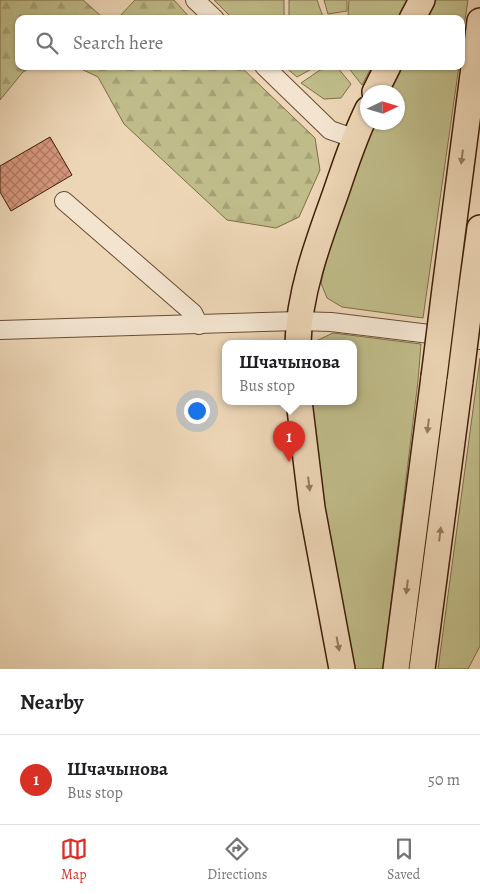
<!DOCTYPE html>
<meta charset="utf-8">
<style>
:root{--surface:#fff;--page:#f6f6f6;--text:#202124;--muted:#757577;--line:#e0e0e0;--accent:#d93025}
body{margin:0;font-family:Alegreya,serif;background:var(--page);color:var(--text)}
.compass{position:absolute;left:360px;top:85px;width:45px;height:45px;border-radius:50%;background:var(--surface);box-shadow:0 1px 4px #0004;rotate:86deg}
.you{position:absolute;left:196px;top:410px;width:18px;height:18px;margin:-12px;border:4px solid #fff;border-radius:50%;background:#1a73e8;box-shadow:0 0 0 8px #1a73e833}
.badge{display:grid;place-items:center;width:32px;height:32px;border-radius:50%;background:var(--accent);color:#fff;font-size:16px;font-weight:700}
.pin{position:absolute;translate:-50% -41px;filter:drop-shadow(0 1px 2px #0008)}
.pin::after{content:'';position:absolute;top:26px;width:18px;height:15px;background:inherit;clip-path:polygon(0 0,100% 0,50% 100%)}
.popup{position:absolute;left:222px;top:340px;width:135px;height:65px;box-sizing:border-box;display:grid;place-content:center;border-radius:10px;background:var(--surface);filter:drop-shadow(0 1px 4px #0005);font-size:16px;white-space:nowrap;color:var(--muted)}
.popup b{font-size:19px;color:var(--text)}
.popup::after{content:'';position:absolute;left:50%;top:100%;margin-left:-10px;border:10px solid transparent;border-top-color:var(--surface)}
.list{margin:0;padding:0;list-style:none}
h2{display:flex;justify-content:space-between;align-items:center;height:65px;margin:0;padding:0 20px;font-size:21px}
h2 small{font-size:16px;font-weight:400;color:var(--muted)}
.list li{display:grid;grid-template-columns:32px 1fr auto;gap:15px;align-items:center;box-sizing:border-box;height:90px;padding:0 20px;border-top:1px solid var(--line)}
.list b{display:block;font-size:19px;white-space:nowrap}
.list p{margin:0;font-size:16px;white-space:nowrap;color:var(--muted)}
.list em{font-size:16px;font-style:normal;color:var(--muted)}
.icon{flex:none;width:28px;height:28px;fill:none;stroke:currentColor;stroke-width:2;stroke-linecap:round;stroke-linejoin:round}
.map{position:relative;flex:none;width:480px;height:669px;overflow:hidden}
.search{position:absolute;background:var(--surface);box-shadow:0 1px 4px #0004;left:15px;right:15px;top:15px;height:55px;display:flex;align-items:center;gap:12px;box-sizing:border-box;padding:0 18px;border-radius:10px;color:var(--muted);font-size:19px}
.sheet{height:155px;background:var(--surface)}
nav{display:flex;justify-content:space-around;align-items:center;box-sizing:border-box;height:70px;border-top:1px solid var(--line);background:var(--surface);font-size:14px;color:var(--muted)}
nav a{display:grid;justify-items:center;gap:2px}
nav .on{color:var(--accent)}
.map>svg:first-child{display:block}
.green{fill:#bfbc89;stroke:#7f6d48}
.forest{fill:url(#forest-firs);stroke:#7f6d48}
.building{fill:url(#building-cross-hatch);stroke:#3f1e08}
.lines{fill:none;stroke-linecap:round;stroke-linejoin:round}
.minor-casing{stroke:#6a4c34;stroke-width:20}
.highway-casing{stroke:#3f1e08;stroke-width:28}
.minor{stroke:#f3e4d0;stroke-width:18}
.highway{stroke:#edd6b6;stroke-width:25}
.highway-bridge-casing{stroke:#3f1e08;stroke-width:28;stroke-linecap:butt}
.highway-bridge{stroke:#edd6b6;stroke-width:25}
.oneway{fill:#967a5f}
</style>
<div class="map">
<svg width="480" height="669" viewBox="0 0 480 669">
<defs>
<pattern id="forest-firs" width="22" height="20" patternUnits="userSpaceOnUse" patternTransform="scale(1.25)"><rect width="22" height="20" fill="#bfbc89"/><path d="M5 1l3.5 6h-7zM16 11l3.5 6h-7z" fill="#a5a175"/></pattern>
<pattern id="building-cross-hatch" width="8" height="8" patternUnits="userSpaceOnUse" patternTransform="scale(1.25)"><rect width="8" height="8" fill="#d5967c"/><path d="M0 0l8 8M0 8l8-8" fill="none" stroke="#ae7a64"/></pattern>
</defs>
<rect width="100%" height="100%" fill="#edd6b6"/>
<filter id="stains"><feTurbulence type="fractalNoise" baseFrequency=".004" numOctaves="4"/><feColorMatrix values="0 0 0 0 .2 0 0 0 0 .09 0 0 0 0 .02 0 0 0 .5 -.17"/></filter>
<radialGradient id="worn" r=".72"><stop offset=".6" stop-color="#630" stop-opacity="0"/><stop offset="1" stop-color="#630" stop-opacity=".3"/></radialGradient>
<g class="green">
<path d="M214 0H284V19H233Z"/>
<path d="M289 0H317L323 17 348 16 349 0H408L398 19H289Z"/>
<path d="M324 0H347V11L328 14Z"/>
<path d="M435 0H468L461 47V19H426Z"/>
<path d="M284 66H317L297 77Z"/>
<path d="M347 66H372L362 85Z"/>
<path d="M403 66H459L423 318 342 307 327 298 321 283 328 251 370 134 375 123 398 122V92H390Z"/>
<path d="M337 67 351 84 341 98 324 99 301 83 320 70Z"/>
<path d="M333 333 421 344 418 381 383 669H354L317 464 311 401H353V343H315L316 341Z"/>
<path d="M480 358V646L468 669H438Z"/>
</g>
<g class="forest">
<path d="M0 0H83L101 16 118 18 135 0H174L191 19H19V66H34L23 72 0 100Z"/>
<path d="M75 66H240L315 138 320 170 299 217 276 228 227 220 124 124 98 77Z"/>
</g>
<path class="building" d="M50 137 72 175 11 211 0 192V166Z"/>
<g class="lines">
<g class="minor-casing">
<g id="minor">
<path d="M195 0 215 19"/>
<path d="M264 66 330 130 353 138"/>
<path d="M64 201 193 313 199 325"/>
<path d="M0 330 298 321 331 322 480 340"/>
</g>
</g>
<g class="highway-casing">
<g id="highway">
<path d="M412 19 422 0"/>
<path d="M375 92 388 66"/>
<path d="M445 289 480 21"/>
<path d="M471 293 480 228"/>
<path d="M298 343C299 293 318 242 335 195 345 166 354 137 368 109"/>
<path d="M299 401 312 508 342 669"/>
<path d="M396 669 434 377"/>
<path d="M422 669 460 381"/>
</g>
</g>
<use href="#minor" class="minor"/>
<use href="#highway" class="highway"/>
<g class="highway-bridge-casing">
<g id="highway-bridge">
<path d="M434 377 445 289"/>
<path d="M460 381 471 293"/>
</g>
</g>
<use href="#highway-bridge" class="highway-bridge"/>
</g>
<defs><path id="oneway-solid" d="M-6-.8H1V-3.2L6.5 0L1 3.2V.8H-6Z" transform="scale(1.25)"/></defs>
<g class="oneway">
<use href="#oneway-solid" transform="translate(462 157) rotate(97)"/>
<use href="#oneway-solid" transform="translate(428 426) rotate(97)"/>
<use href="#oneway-solid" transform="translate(309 484) rotate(83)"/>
<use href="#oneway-solid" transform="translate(440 534) rotate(-83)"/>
<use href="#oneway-solid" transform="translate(407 587) rotate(97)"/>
<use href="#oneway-solid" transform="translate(338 644) rotate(79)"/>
</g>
<rect width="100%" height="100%" filter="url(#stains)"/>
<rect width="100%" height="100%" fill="url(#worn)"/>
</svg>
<svg class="compass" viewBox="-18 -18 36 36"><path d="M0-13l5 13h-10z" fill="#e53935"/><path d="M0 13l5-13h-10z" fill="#757577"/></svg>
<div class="you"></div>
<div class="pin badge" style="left:289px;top:462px">1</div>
<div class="popup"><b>Шчачынова</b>Bus stop</div>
<div class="search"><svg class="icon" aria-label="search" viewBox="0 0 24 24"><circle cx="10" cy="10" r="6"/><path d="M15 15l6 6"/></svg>Search here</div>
</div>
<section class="sheet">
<h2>Nearby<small></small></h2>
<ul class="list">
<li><span class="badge">1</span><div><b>Шчачынова</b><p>Bus stop</p></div><em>50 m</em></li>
</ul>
</section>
<nav>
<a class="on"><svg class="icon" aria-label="map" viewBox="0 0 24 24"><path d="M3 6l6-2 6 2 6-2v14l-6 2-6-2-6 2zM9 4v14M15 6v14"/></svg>Map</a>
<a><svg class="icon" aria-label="directions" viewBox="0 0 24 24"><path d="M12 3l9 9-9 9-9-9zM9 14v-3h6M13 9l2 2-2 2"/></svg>Directions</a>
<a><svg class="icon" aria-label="saved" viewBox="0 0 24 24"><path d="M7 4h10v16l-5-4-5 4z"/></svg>Saved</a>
</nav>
